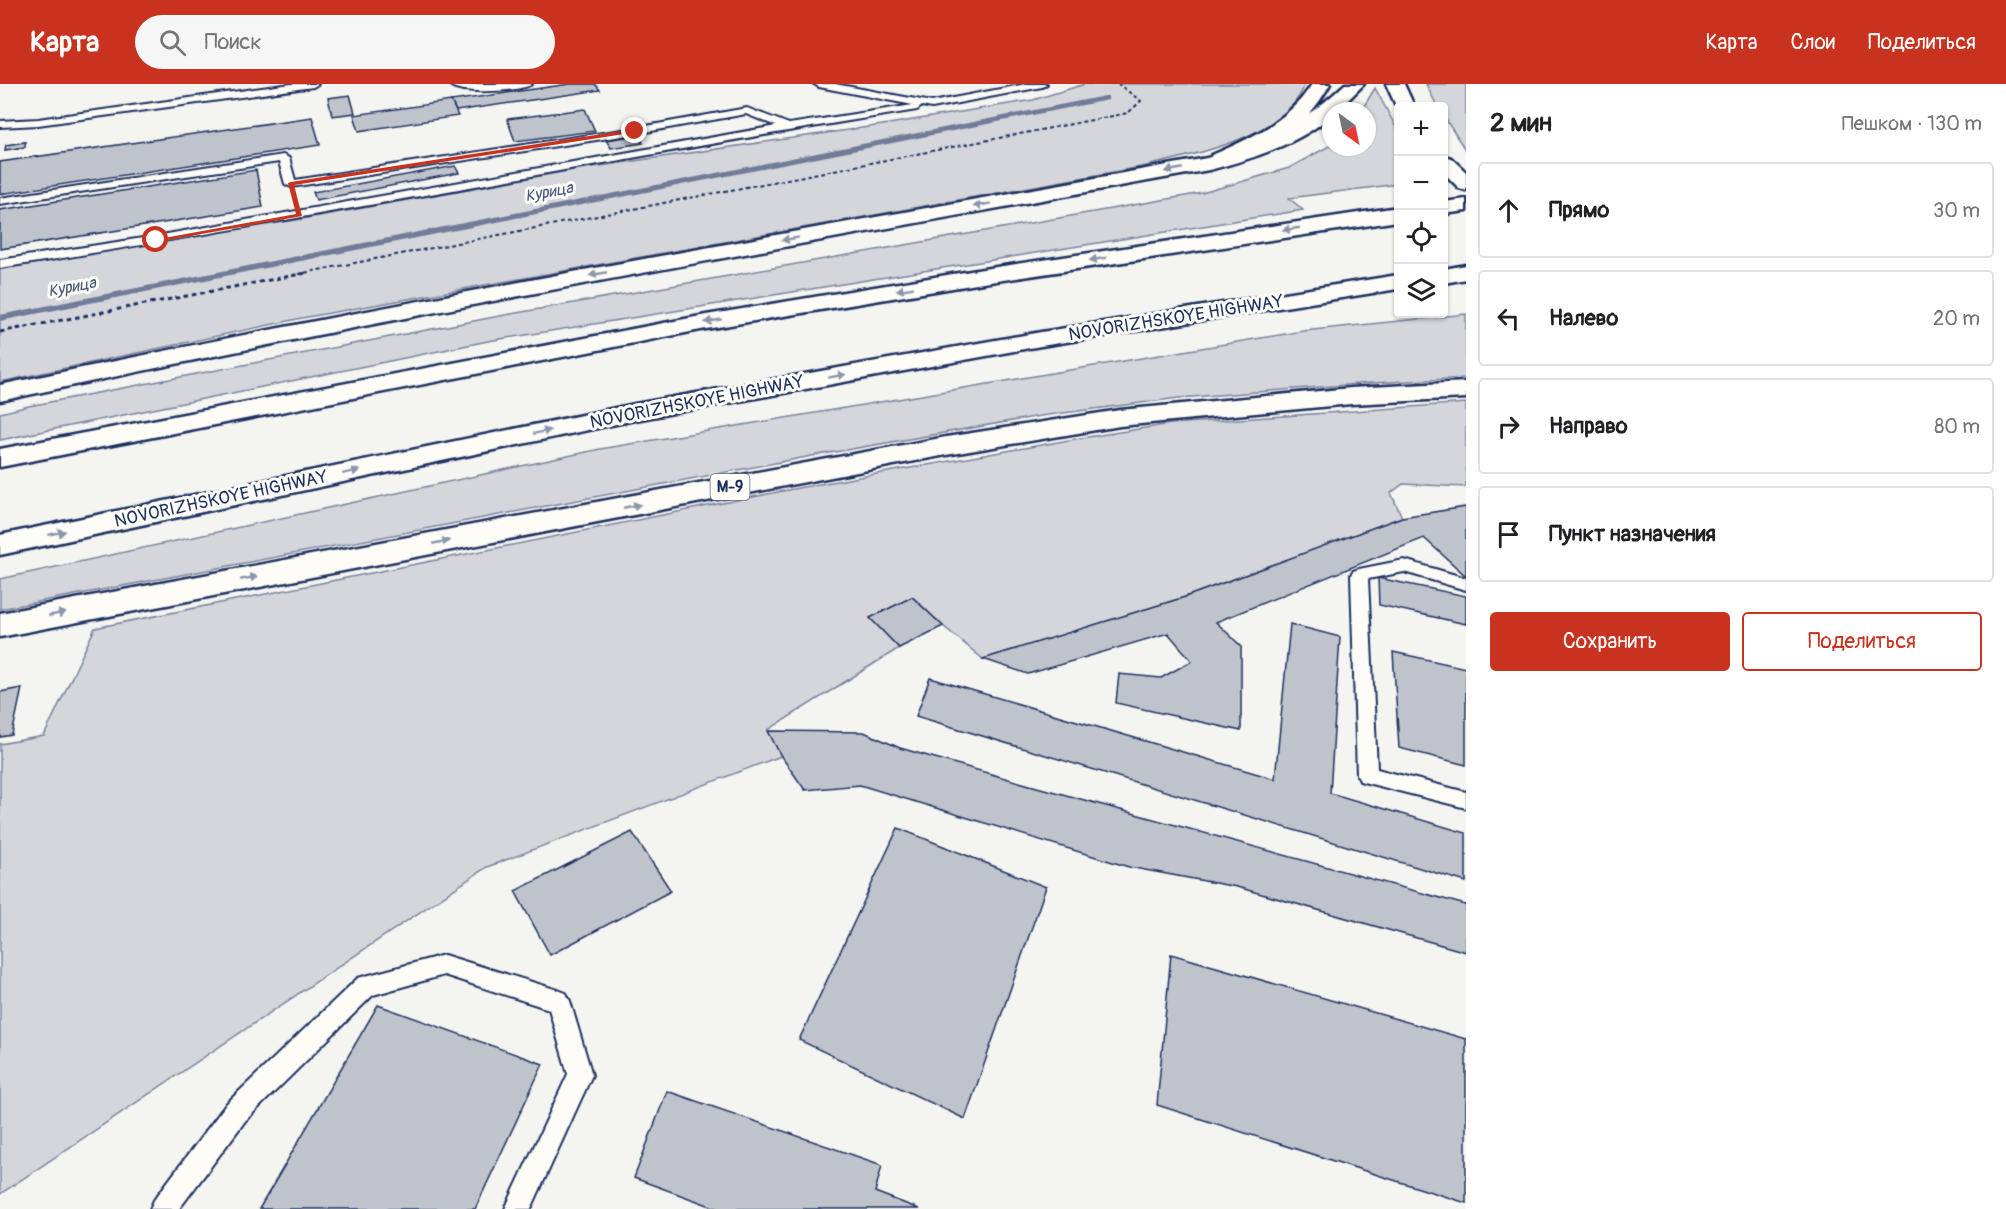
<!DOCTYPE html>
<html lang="ru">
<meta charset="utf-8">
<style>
:root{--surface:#fff;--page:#f6f6f6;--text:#202124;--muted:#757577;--line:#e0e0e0;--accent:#c8321e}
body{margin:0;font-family:Pangolin,sans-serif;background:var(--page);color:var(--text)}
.controls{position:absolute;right:18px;top:18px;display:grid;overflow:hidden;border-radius:6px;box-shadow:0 2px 4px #0004}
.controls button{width:54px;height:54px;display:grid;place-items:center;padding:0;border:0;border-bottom:2px solid var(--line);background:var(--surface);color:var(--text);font:30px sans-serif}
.compass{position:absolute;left:1322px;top:18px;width:54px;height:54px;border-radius:50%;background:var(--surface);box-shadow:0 2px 4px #0004;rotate:147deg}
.stop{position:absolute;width:18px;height:18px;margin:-14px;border:4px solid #c8321e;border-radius:50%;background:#fff}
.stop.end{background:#c8321e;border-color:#fff;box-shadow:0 2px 6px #0008}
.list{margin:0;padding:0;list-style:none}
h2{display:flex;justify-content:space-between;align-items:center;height:78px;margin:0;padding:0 24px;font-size:26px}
h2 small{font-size:20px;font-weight:400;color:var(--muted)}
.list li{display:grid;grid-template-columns:39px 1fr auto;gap:18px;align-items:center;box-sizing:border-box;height:96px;margin:0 12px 12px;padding:0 12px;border:2px solid var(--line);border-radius:6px}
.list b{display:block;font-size:22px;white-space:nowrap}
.list em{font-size:20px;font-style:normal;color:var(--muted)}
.actions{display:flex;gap:12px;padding:18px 24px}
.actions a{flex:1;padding:14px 0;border:2px solid var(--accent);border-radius:6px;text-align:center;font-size:21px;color:var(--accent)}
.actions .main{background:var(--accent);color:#fff}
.icon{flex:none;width:33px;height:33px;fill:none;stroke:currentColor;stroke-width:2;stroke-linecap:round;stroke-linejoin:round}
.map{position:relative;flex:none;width:1466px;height:1125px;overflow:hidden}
header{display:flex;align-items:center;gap:36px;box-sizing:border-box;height:84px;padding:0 30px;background:var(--accent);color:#fff}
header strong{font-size:28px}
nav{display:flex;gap:33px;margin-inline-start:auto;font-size:21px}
.search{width:420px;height:54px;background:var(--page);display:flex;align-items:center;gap:15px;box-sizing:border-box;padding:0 21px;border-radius:33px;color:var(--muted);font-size:22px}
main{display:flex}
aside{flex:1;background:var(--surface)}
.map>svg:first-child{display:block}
.green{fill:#d4d6db;stroke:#78829c;stroke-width:1.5}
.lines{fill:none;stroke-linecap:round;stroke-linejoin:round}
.stream{fill:#717c98;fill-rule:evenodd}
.building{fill:#bfc3cc;stroke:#1b2f5e;stroke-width:1.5}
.lane-casing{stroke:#1b2f5e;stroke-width:4}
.street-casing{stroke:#1b2f5e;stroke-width:5}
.primary-casing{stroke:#1b2f5e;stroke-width:5}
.highway-casing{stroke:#1b2f5e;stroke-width:5}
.path-far1{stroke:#1b2f5e;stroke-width:2;stroke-dasharray:4 3;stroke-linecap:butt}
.path{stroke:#1b2f5e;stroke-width:3;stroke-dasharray:4.5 4;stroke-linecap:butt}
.lane{fill:#fdfcf7;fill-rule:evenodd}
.street{fill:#fdfcf7;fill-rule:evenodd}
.primary{fill:#fdfcf7;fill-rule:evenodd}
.highway{fill:#fdfcf7;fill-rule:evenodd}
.oneway{fill:#8c96aa}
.route{fill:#c8321e}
.labels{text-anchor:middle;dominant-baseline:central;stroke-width:6;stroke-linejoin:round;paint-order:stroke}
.far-water-label{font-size:16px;font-style:italic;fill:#46567b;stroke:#fdfcf7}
.shield{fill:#fdfcf7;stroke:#5f6c8c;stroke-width:1.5}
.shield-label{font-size:16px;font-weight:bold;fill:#1b2f5e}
.street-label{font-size:18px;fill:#1b2f5e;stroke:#fdfcf7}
</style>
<header>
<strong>Карта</strong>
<div class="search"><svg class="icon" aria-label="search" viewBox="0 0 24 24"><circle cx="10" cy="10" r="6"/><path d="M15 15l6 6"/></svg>Поиск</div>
<nav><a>Карта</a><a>Слои</a><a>Поделиться</a></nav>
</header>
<main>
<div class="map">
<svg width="1466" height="1125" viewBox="0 0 1466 1125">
<rect width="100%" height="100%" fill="#f4f4f1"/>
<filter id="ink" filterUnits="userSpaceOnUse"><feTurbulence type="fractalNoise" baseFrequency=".0167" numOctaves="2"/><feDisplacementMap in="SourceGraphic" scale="12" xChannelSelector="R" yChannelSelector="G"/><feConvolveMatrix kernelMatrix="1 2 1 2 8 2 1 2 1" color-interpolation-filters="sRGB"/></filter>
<g filter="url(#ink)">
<g class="green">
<path d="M1085 0H1305C1287 52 1194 71 1146 82L302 234 0 298V185L302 135 579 85 889 40 1033 16Z"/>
<path d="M1426 0H1466V67L1444 33V22H1437Z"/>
<path d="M1375 4 1398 47V100L1289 114 1303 126 488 257 0 356V329L29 322 505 231 1202 109 1289 84 1331 61V63H1367V27H1361Z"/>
<path d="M1466 230V294L1371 299 1179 314 1040 332 812 372 0 525V495L600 365 1303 247Z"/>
<path d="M1466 319V403L1403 400 1391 409 1402 433 1185 513 983 575 943 542 913 513 870 534 899 564 768 646 781 672 487 783 0 1110V660L44 652 95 544 803 403 1075 355 1171 340Z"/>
</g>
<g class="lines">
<path class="stream" d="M1105 12H1108V16L0 237V231Z"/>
</g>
<g class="building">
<path d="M570 0H595L600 6 456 27 451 17Z"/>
<path d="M350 11 355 29 332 32 328 14Z"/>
<path d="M451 17 458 32 359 47 354 31Z"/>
<path d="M585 25 595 47 515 57 507 35Z"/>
<path d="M312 33 320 61 0 110V78Z"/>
<path d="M638 51 643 59 611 64 606 56Z"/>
<path d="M25 58V63L5 66 6 61Z"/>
<path d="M455 82 459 89 316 116 313 108Z"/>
<path d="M256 86 263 123 0 165V126Z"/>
<path d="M1466 423V492L1424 454 1216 538 1241 562V647L1116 619 1119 590 1161 594 1192 577 1168 549 1028 590 983 575 1185 513 1402 433Z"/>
<path d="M1378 494 1466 512V540L1379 521Z"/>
<path d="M912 513 943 542 899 564 870 534Z"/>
<path d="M1290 540 1340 553 1330 709 1466 749V798L916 632 930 594 1275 695Z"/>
<path d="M1393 568 1466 584V681L1399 664Z"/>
<path d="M22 604 12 651 0 653V608Z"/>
<path d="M768 647 864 648 900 664 1026 700 1466 821V868L1237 803 1129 783 860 701 805 706 781 672Z"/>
<path d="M898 744 1046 803 965 1035 799 956Z"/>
<path d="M632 748 671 807 550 871 515 807Z"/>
<path d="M1171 870 1466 955V1119L1157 1021Z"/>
<path d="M378 921 543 980 475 1125H259Z"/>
<path d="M667 1007 882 1081 875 1108 919 1125H719L634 1094Z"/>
</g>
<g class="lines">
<g class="lane-casing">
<g id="lane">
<path d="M291 0H318L313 3 38 41 0 43V37L38 35Z"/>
<path d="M449 0H532C522 8 456 11 449 0Z"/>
<path d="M814 0H835L932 18 1026 0H1047L1042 3 932 24 922 22 917 26C611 74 307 136 0 184V176L156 152 776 42 746 30 635 50 291 103 285 100 279 78 0 120V114L283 71 289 74 295 96 635 44 747 24 789 40 913 21 819 3Z"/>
<path d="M1404 476 1466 494V506L1404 488 1368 495 1377 685 1466 708V724L1367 699 1360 697 1357 691 1351 491 1353 487 1359 485Z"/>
<path d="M444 871 558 906 566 909 570 917 592 991 531 1125H505L568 990 549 925 444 891 373 911 245 1037 179 1125H150L154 1116 227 1019 358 894Z"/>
</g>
</g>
<g class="street-casing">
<path id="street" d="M1312 0H1330C1324 11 1317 21 1309 30 1293 47 1235 85 1212 79L1209 75 1212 71C1251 54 1289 37 1312 0Z"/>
</g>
<g class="primary-casing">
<g id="primary">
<path d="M1345 0H1364L1337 27H1331V32C1296 61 1252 75 1209 86 805 159 401 230 0 317V301C400 216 804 146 1207 74 1262 59 1302 41 1345 0Z"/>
<path d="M1386 0H1404L1414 22H1398V26Z"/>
<path d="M1444 72 1451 74 1466 88V106L1459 104 1444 89Z"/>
<path d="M1466 298V314L1351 320 1120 342 946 371 0 553V529L946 353 1120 326 1351 304Z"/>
</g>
</g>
<g class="highway-casing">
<g id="highway">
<path d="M1466 115V127L1444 130V118Z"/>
<path d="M1398 123V137L983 199 706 245 0 383V365L706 231 983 185Z"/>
<path d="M1466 181V195L1444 199V185Z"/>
<path d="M1398 191V205L1041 262 635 336 0 471V451L635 320 1041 248Z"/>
</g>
</g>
<path class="path-far1" d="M298 190 1128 29 1141 17 1118 0"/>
<path class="path" d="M0 248 306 189"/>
<use href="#lane" class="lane"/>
<use href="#street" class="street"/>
<use href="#primary" class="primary"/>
<use href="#highway" class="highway"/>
</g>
<defs><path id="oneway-solid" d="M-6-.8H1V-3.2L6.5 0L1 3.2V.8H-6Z" transform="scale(1.5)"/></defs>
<g class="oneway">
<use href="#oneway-solid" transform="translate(1174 86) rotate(169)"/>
<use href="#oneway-solid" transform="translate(982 121) rotate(170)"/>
<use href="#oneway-solid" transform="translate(1291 145) rotate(172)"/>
<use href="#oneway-solid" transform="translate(790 155) rotate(170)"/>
<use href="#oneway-solid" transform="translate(1098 175) rotate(171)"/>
<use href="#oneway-solid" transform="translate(598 190) rotate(169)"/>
<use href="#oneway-solid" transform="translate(905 205) rotate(171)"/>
<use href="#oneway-solid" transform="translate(713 237) rotate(170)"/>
<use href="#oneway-solid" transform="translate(837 292) rotate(-10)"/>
<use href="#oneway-solid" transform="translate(542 348) rotate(-12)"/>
<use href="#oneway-solid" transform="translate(351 388) rotate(-12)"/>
<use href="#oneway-solid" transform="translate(632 422) rotate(-11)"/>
<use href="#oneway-solid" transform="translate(57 449) rotate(-12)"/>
<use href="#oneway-solid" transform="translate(441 458) rotate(-11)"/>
<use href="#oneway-solid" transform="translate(249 494) rotate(-11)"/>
<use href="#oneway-solid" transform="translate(57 530) rotate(-11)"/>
</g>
</g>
<path class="route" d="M635 45 637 48 294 101 302 132 156 158 153 156 296 130 288 99 291 98Z"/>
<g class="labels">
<g class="far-water-label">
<text transform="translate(549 108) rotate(-11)">Курица</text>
<text transform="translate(72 203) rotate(-11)">Курица</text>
</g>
<rect class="shield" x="710.5" y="390" width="39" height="26" rx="4.5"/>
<g class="shield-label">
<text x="730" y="403">М-9</text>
</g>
<g class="street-label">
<text transform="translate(1176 234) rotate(-9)">NOVORIZHSKOYE HIGHWAY</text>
<text transform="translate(697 318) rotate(-11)">NOVORIZHSKOYE HIGHWAY</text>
<text transform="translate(221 415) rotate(-12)">NOVORIZHSKOYE HIGHWAY</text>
</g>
</g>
</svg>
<div class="controls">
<button>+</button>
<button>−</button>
<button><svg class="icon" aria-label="locate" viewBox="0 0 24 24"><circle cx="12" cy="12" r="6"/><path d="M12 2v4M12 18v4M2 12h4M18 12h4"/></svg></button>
<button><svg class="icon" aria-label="layers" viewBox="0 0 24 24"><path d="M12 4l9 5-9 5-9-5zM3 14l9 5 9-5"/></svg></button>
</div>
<svg class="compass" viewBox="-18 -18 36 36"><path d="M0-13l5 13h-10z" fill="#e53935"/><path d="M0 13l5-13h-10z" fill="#757577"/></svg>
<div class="stop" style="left:156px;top:156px"></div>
<div class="stop end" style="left:635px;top:47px"></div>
</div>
<aside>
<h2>2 мин<small>Пешком · 130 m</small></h2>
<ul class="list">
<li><svg class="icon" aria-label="ahead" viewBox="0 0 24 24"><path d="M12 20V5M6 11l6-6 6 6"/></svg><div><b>Прямо</b></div><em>30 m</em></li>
<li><svg class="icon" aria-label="left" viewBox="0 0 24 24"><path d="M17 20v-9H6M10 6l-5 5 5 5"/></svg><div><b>Налево</b></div><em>20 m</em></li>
<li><svg class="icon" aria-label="right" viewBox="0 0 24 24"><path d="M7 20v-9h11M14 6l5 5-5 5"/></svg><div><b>Направо</b></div><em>80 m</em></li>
<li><svg class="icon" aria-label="arrive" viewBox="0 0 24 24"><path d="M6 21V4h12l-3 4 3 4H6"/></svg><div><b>Пункт назначения</b></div></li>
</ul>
<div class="actions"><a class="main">Сохранить</a><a>Поделиться</a></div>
</aside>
</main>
